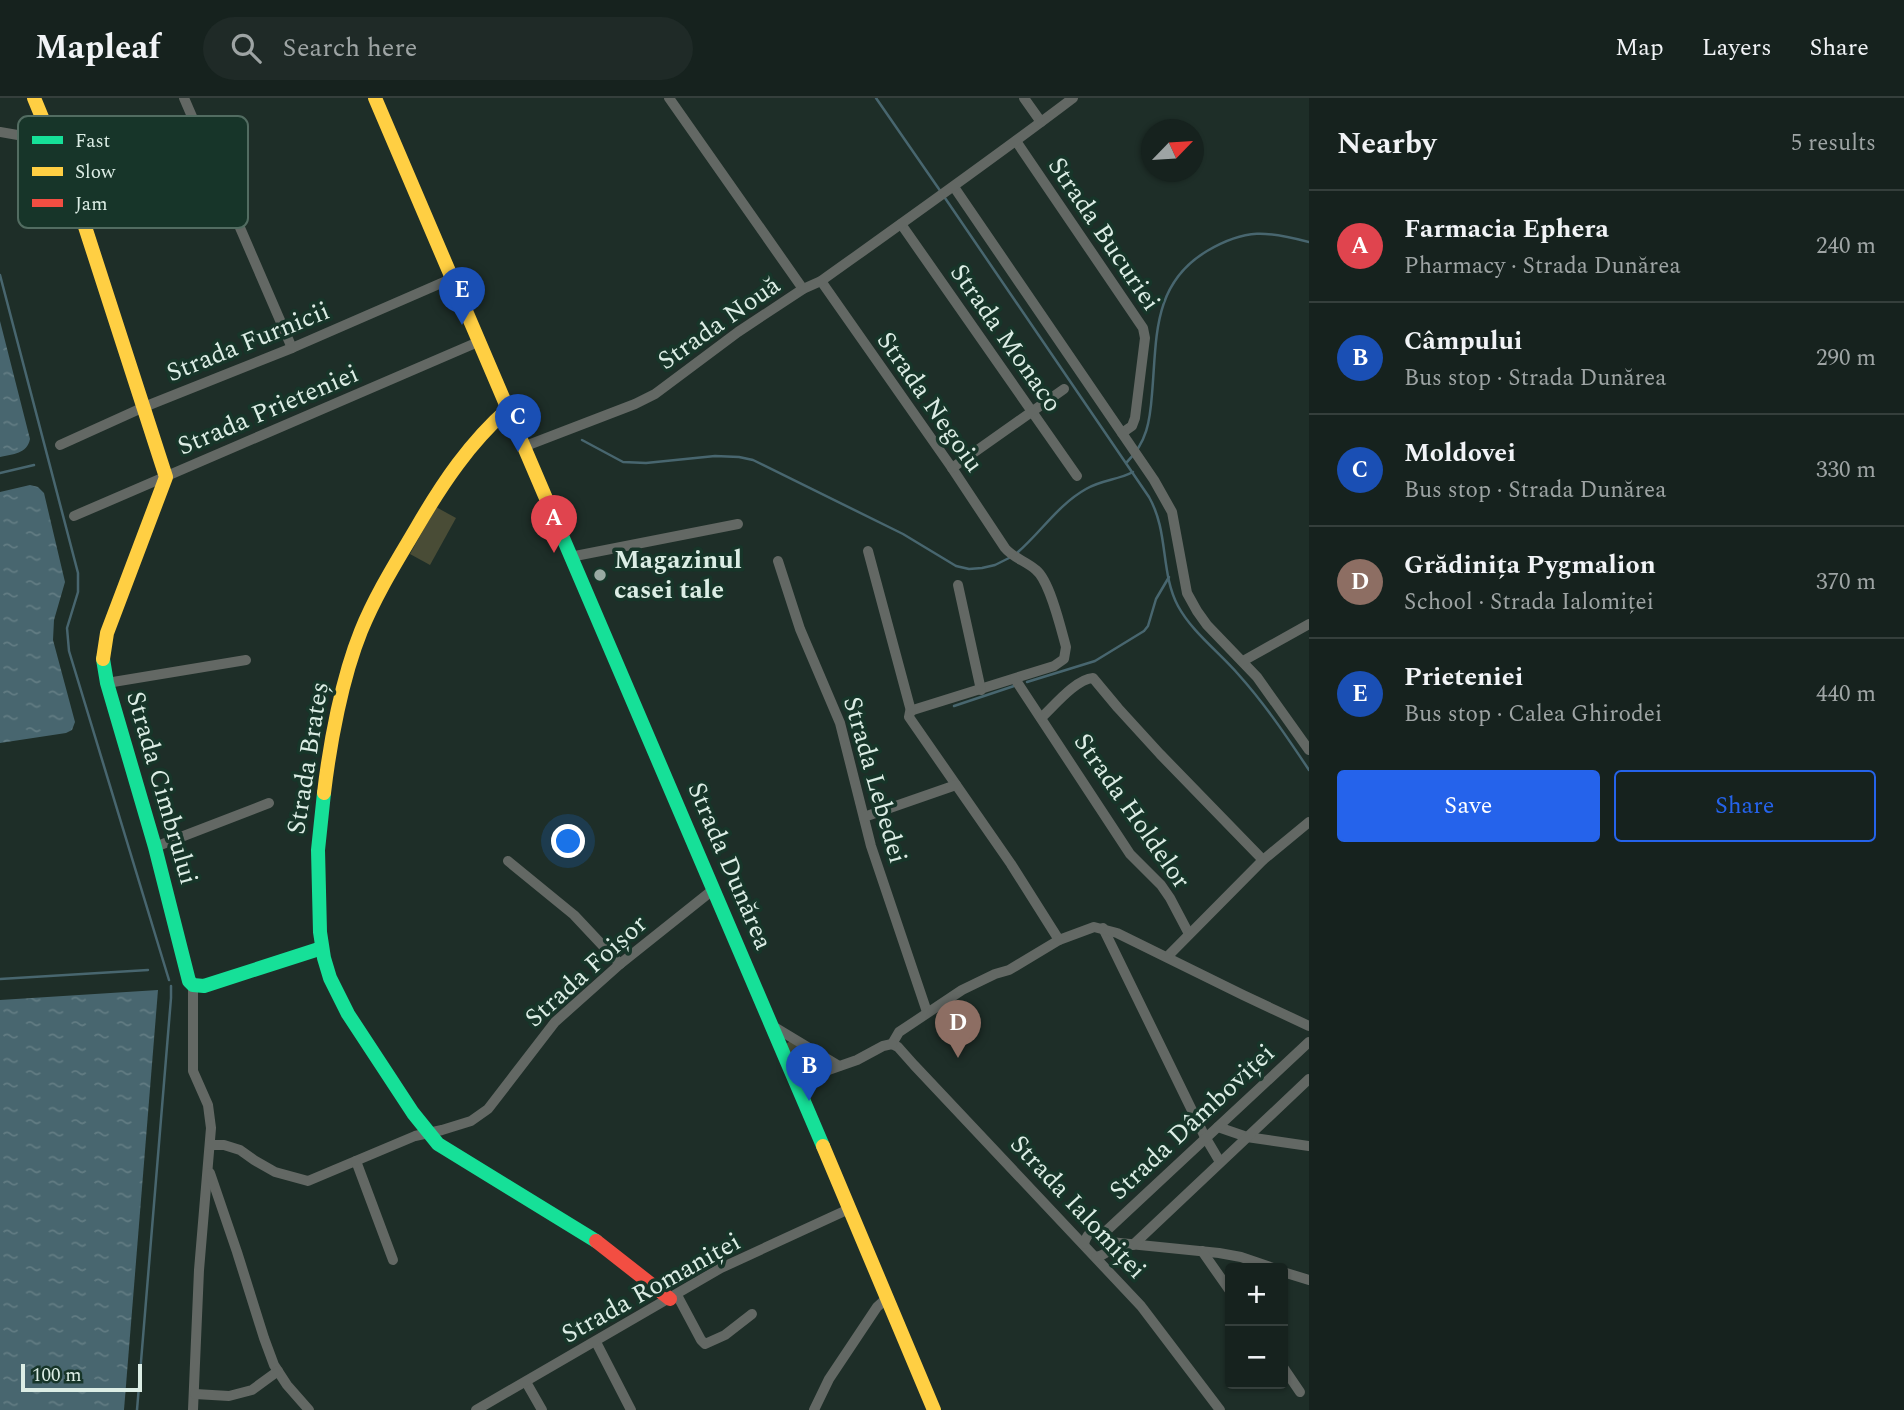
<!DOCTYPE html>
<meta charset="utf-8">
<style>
:root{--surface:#16221e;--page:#1f2a27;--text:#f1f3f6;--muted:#9ea4a4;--line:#353f3c;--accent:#2563eb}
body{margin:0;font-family:Spectral,serif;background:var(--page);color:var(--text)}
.controls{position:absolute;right:21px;bottom:21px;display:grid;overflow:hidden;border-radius:7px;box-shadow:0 2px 5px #0004}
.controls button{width:63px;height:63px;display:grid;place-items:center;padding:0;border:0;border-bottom:2px solid var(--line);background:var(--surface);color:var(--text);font:35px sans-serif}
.compass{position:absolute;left:1141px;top:21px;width:63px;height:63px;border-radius:50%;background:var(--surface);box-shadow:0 2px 5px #0004;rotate:65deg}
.scale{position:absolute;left:21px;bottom:18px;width:121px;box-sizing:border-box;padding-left:7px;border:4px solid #dcede5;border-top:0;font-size:19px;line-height:24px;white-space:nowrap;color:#dcede5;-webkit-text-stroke:5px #173529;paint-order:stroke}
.you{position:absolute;left:569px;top:744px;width:24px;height:24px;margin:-18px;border:5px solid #fff;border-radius:50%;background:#1a73e8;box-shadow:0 0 0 10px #1a73e833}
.badge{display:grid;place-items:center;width:46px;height:46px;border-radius:50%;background:var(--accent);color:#fff;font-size:23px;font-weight:700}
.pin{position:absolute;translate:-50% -58px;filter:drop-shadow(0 2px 4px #0008)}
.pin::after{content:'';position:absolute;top:37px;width:24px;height:21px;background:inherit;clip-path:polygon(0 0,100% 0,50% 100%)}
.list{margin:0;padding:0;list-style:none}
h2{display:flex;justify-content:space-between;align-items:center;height:91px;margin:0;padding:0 28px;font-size:30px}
h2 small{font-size:23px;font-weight:400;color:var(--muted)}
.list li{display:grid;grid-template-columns:46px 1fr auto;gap:21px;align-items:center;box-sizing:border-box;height:112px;padding:0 28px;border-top:2px solid var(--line)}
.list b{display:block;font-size:26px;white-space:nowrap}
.list p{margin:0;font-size:23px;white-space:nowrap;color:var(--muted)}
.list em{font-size:23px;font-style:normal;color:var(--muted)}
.actions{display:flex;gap:14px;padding:21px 28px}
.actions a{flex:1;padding:16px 0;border:2px solid var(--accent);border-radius:7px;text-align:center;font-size:24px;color:var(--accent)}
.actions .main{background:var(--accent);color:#fff}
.icon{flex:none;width:38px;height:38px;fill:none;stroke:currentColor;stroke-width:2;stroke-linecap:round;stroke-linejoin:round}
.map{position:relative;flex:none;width:1309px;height:1312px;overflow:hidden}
header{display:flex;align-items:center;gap:42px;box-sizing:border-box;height:98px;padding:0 35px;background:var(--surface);border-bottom:2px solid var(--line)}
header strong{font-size:33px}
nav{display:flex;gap:38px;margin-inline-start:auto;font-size:24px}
.search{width:490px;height:63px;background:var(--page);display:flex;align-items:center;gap:18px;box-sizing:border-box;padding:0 24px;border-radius:38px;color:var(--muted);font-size:26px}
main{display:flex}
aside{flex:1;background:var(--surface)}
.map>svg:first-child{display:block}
.grass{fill:url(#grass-tufts)}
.garden{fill:#494c36}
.water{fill:url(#water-ripples)}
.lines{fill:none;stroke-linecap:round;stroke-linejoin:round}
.stream{stroke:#48666f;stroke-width:2.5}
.street{stroke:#636864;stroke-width:10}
.fast{stroke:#16e098;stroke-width:14}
.slow{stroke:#ffcf43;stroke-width:14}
.jam{stroke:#f24e42;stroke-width:14}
.poi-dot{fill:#9aaaa3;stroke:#173529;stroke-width:2.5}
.labels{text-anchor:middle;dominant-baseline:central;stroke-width:7;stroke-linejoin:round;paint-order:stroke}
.street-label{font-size:26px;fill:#dcede5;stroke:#173529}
.poi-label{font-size:26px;font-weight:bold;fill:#dcede5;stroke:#173529;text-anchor:start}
.key{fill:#173529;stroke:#526c61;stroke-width:2}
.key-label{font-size:19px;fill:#dcede5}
</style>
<header>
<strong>Mapleaf</strong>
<div class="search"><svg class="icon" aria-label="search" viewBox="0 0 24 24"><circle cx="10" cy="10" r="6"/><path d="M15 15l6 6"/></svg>Search here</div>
<nav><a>Map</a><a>Layers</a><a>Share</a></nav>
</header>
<main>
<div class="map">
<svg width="1309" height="1312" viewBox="0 0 1309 1312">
<defs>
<pattern id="grass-tufts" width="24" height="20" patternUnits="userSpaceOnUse" patternTransform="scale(1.75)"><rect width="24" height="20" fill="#494c36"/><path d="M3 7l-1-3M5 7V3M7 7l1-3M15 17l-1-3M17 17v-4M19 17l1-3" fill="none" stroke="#636653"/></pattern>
<pattern id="water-ripples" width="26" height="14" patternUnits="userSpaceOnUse" patternTransform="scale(1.75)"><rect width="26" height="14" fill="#48666f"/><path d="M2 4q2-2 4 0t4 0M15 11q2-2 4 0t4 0" fill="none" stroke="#627c83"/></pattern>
</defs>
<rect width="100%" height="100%" fill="#1e2e28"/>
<path class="grass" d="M790 943 825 965C821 975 807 978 797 975L785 947Z"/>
<path class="garden" d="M436 409 456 420 430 467 410 456Z"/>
<g class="water">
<path d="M0 223 30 341C27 356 13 356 0 359Z"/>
<path d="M30 387 38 389 44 395 65 484 54 522 53 542 75 624 72 632 66 635 0 645V394Z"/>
<path d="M158 892 124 1312H0V902Z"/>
</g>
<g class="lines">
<g class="stream">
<path d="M876 0 941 94"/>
<path d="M945 100 1149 399C1169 434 1160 474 1178 508 1192 534 1219 554 1238 576 1265 606 1287 639 1309 672"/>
<path d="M0 177 78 475V494L67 530 69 553 169 882"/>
<path d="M582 342 623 364 646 365 715 358 739 359 753 362 903 436 956 468 969 471 982 470 995 467 1009 460"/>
<path d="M1127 364C1147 344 1150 323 1152 296 1157 239 1152 186 1207 153 1246 130 1267 133 1309 144"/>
<path d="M0 375 34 367"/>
<path d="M1018 454C1041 434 1059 406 1086 391 1101 382 1118 382 1133 374"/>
<path d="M1027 584 1095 563 1144 533 1148 528 1156 501 1169 479"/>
<path d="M954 608 1014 588"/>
<path d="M0 881 148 872"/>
<path d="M137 1312 171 900V888"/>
</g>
<g class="street">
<path d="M184 0 292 250"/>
<path d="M669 0 803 191"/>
<path d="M1024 0 1041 24"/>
<path d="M0 34 52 43"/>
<path d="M1016 43 1143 230 1145 240 1135 320 1132 328 1122 335"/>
<path d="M954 89 1154 382 1172 414 1187 495 1197 513 1207 527 1257 579 1309 652"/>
<path d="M77 104 205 49"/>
<path d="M901 126 1077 378"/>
<path d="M821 183 952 370 1005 450C1013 460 1026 463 1036 472 1050 483 1061 531 1066 549L1064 561 1054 568 913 612 910 614 909 619 1011 766 1059 842"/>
<path d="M60 347 144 309 292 250 453 180"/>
<path d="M523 349 635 306 655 296 738 234 803 191 821 183C905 123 990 63 1073 0"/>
<path d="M952 370 1064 291"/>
<path d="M74 418 478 244"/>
<path d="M868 453 911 613"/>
<path d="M570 459 738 426"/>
<path d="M778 463 800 531 840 625 871 748 927 914"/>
<path d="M958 487 981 592"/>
<path d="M1243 563 1309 526"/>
<path d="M1015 581 1130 756 1161 787 1170 800 1189 836"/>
<path d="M107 585 246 562"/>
<path d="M1041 620C1054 608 1076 581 1093 580L1118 610 1160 656 1263 762"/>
<path d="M864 719 956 687"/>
<path d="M155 749 269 705"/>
<path d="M508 763 574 817 620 866"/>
<path d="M1103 830 1204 1037 1220 1064"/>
<path d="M1167 859 1263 762 1309 724"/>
<path d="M193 887V973L208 1007 211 1030 199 1172 193 1312"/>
<path d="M771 927 839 968"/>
<path d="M892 946 898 949 914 967 1141 1208 1220 1312"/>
<path d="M892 946 899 934 962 892 995 876 1009 872 1059 842 1094 829 1117 835 1243 897 1309 928"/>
<path d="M794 984 857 962 883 948 892 946"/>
<path d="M1218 1029 1247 1039 1309 1048"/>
<path d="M210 1047H224L240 1052 254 1062 275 1074 308 1083 415 1038 442 1032 471 1023 488 1011 555 924 620 866 714 791"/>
<path d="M356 1063 393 1162"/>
<path d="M210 1075 237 1154 264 1240 274 1267 287 1287 309 1312"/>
<path d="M1104 1135 1309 944"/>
<path d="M1110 1144 1219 1155 1241 1159 1273 1170"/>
<path d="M1084 1146C1092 1114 1129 1152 1096 1159"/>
<path d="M1133 1147 1309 981"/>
<path d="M1202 1153 1230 1193"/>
<path d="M1283 1174 1309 1182"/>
<path d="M677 1197 701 1242 705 1246 725 1237 752 1216"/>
<path d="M596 1244 631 1312"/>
<path d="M1283 1269 1300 1294"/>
<path d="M526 1284 542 1312"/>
<path d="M195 1296 229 1298 252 1292 278 1273"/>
<path d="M476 1312 721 1170 849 1111"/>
<path d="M814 1312 829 1281 877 1209 887 1200"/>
</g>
<g class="fast">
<path d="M551 412 823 1048"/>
<path d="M103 561 107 585 155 749 189 883 193 887 204 888 322 850"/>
<path d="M324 695 318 752 320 834 324 860 330 880 348 916 413 1015 438 1046 596 1143"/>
</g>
<g class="slow">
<path d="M34 0 77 104 166 379 107 535 103 561"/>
<path d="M375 0 551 412"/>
<path d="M324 695C330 644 342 580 361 533 376 496 397 463 417 429 442 386 470 344 508 311"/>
<path d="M823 1048 934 1312"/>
</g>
<path class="jam" d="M596 1143 670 1201"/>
</g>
<circle class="poi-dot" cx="600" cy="477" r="7"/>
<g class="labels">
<g class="street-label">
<text transform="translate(1104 136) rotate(56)">Strada Bucuriei</text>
<text transform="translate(719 225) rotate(-35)">Strada Nouă</text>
<text transform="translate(1006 240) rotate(55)">Strada Monaco</text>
<text transform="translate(248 244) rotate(-22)">Strada Furnicii</text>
<text transform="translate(930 304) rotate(55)">Strada Negoiu</text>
<text transform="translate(268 312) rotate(-23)">Strada Prieteniei</text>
<text transform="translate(308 660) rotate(-81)">Strada Brateș</text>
<text transform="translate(875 682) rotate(74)">Strada Lebedei</text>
<text transform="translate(162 690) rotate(74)">Strada Cimbrului</text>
<text transform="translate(1132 713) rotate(55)">Strada Holdelor</text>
<text transform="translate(730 768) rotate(67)">Strada Dunărea</text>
<text transform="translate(586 873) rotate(-42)">Strada Foișor</text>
<text transform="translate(1192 1024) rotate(-43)">Strada Dâmboviței</text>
<text transform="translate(1078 1109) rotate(47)">Strada Ialomiței</text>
<text transform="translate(651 1190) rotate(-29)">Strada Romaniței</text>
</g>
<g class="poi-label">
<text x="614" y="462">Magazinul<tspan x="614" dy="30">casei tale</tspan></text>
</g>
</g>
<rect x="18" y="18" width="230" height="112" rx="10" class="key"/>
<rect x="32" y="38" width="31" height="8" fill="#16e098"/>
<rect x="32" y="69" width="31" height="9" fill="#ffcf43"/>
<rect x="32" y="101" width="31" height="8" fill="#f24e42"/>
<g class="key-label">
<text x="75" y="49">Fast</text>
<text x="75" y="80">Slow</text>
<text x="75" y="112">Jam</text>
</g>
</svg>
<div class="controls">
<button>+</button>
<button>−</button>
</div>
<svg class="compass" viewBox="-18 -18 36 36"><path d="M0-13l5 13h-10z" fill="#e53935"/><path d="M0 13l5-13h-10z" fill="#9ea4a4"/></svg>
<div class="scale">100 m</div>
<div class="you"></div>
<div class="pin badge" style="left:554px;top:455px;background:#e0444e">A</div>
<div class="pin badge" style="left:809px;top:1003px;background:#1a4fb4">B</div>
<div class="pin badge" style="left:518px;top:354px;background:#1a4fb4">C</div>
<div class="pin badge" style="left:958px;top:960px;background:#8d6e63">D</div>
<div class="pin badge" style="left:462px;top:227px;background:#1a4fb4">E</div>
</div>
<aside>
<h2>Nearby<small>5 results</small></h2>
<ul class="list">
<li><span class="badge" style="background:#e0444e">A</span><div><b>Farmacia Ephera</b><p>Pharmacy · Strada Dunărea</p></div><em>240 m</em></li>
<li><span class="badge" style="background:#1a4fb4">B</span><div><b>Câmpului</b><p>Bus stop · Strada Dunărea</p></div><em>290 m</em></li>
<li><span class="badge" style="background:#1a4fb4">C</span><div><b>Moldovei</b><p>Bus stop · Strada Dunărea</p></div><em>330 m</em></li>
<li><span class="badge" style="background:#8d6e63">D</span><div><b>Grădinița Pygmalion</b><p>School · Strada Ialomiței</p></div><em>370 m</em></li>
<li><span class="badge" style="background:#1a4fb4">E</span><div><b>Prieteniei</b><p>Bus stop · Calea Ghirodei</p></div><em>440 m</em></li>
</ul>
<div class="actions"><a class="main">Save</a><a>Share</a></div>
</aside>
</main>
